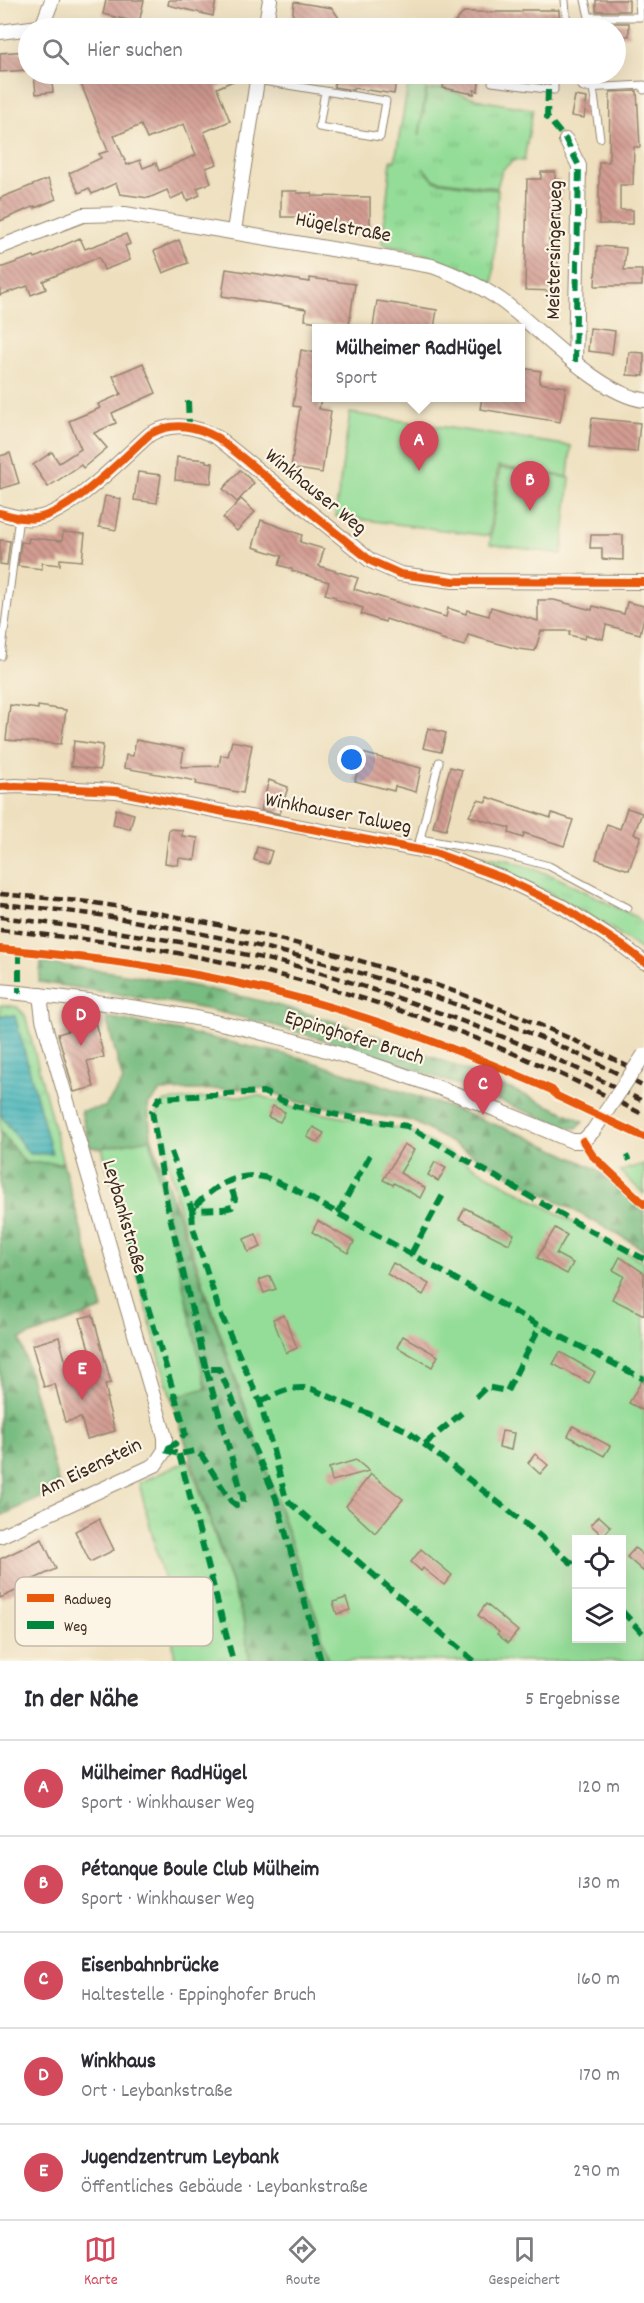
<!DOCTYPE html>
<html lang="de">
<meta charset="utf-8">
<style>
:root{--surface:#fff;--page:#f7f7f7;--text:#2b2b33;--muted:#7c7c81;--line:#e1e1e2;--accent:#d1495b}
body{margin:0;font-family:Dekko,sans-serif;background:var(--page);color:var(--text)}
.controls{position:absolute;right:18px;bottom:18px;display:grid;overflow:hidden;border-radius:0px;box-shadow:0 6px 24px #0002}
.controls button{width:54px;height:54px;display:grid;place-items:center;padding:0;border:0;border-bottom:2px solid var(--line);background:var(--surface);color:var(--text);font:30px sans-serif}
.you{position:absolute;left:352px;top:760px;width:21px;height:21px;margin:-15px;border:4px solid #fff;border-radius:50%;background:#1a73e8;box-shadow:0 0 0 9px #1a73e833}
.badge{display:grid;place-items:center;width:39px;height:39px;border-radius:50%;background:var(--accent);color:#fff;font-size:20px;font-weight:700}
.pin{position:absolute;translate:-50% -50px;filter:drop-shadow(0 2px 3px #0008)}
.pin::after{content:'';position:absolute;top:32px;width:21px;height:18px;background:inherit;clip-path:polygon(0 0,100% 0,50% 100%)}
.popup{position:absolute;left:312px;top:324px;width:213px;height:78px;box-sizing:border-box;display:grid;place-content:center;border-radius:0px;background:var(--surface);filter:drop-shadow(0 2px 4px #0005);font-size:20px;white-space:nowrap;color:var(--muted)}
.popup b{font-size:22px;color:var(--text)}
.popup::after{content:'';position:absolute;left:50%;top:100%;margin-left:-12px;border:12px solid transparent;border-top-color:var(--surface)}
.list{margin:0;padding:0;list-style:none}
h2{display:flex;justify-content:space-between;align-items:center;height:78px;margin:0;padding:0 24px;font-size:26px}
h2 small{font-size:20px;font-weight:400;color:var(--muted)}
.list li{display:grid;grid-template-columns:39px 1fr auto;gap:18px;align-items:center;box-sizing:border-box;height:96px;padding:0 24px;border-top:2px solid var(--line)}
.list b{display:block;font-size:22px;white-space:nowrap}
.list p{margin:0;font-size:20px;white-space:nowrap;color:var(--muted)}
.list em{font-size:20px;font-style:normal;color:var(--muted)}
.icon{flex:none;width:33px;height:33px;fill:none;stroke:currentColor;stroke-width:2;stroke-linecap:round;stroke-linejoin:round}
.map{position:relative;flex:none;width:644px;height:1661px;overflow:hidden}
.search{position:absolute;background:var(--surface);box-shadow:0 6px 24px #0002;left:18px;right:18px;top:18px;height:66px;display:flex;align-items:center;gap:15px;box-sizing:border-box;padding:0 21px;border-radius:33px;color:var(--muted);font-size:22px}
.sheet{height:558px;background:var(--surface)}
nav{display:flex;justify-content:space-around;align-items:center;box-sizing:border-box;height:84px;border-top:2px solid var(--line);background:var(--surface);font-size:16px;color:var(--muted)}
nav a{display:grid;justify-items:center;gap:3px}
nav .on{color:var(--accent)}
.map>svg:first-child{display:block}
.grass{fill:url(#grass-tufts);stroke:#68845b;stroke-width:1.5}
.forest{fill:url(#forest-firs);stroke:#59734f;stroke-width:1.5}
.garden{fill:#94dd98;stroke:#68845b;stroke-width:1.5;fill-rule:evenodd}
.water{fill:url(#water-rules);stroke:#3f6f6c;stroke-width:1.5}
.building{fill:url(#building-back-hatch);fill-rule:evenodd}
.lines{fill:none;stroke-linecap:round;stroke-linejoin:round}
.service-casing{stroke:#94856e;stroke-width:9}
.minor-casing{stroke:#94856e;stroke-width:16}
.service{stroke:#fff;stroke-width:7}
.minor{stroke:#fff;stroke-width:14}
.rail{stroke:#3b2a1e;stroke-width:4.5;stroke-dasharray:9 4.5;stroke-linecap:butt}
.minor-bridge-casing{stroke:#94856e;stroke-width:16;stroke-linecap:butt}
.minor-bridge{stroke:#fff;stroke-width:14}
.quiet{stroke:#00873e;stroke-width:6;stroke-dasharray:12 6;stroke-linecap:butt}
.cycleway-casing{stroke:#fcf5e5;stroke-width:11}
.cycleway{stroke:#e8590c;stroke-width:8}
.labels{text-anchor:middle;dominant-baseline:central;stroke-width:4.5;stroke-linejoin:round;paint-order:stroke}
.street-label{font-size:21px;fill:#3b2a1e;stroke:#fcf5e5}
.key{fill:#fcf5e5;stroke:#c2b8a9;stroke-width:1.5}
.key-label{font-size:16px;fill:#3b2a1e}
</style>
<div class="map">
<svg width="644" height="1661" viewBox="0 0 644 1661">
<defs>
<pattern id="grass-tufts" width="24" height="20" patternUnits="userSpaceOnUse" patternTransform="scale(1.5)"><rect width="24" height="20" fill="#94dd98"/><path d="M3 7l-1-3M5 7V3M7 7l1-3M15 17l-1-3M17 17v-4M19 17l1-3" fill="none" stroke="#80be83"/></pattern>
<pattern id="forest-firs" width="22" height="20" patternUnits="userSpaceOnUse" patternTransform="scale(1.5)"><rect width="22" height="20" fill="#77bc80"/><path d="M5 1l3.5 6h-7zM16 11l3.5 6h-7z" fill="#639968"/></pattern>
<pattern id="water-rules" width="6" height="5" patternUnits="userSpaceOnUse" patternTransform="scale(1.5)"><rect width="6" height="5" fill="#43b4ba"/><path d="M0 2.5h6" fill="none" stroke="#399397"/></pattern>
<pattern id="building-back-hatch" width="6" height="6" patternUnits="userSpaceOnUse" patternTransform="scale(1.5)"><rect width="6" height="6" fill="#d39c93"/><path d="M-1 5l2 2M0 0l6 6M5-1l2 2" fill="none" stroke="#ac7f77"/></pattern>
</defs>
<rect width="100%" height="100%" fill="#fcf5e5"/>
<filter id="ink" filterUnits="userSpaceOnUse"><feTurbulence type="fractalNoise" baseFrequency=".0167" numOctaves="2"/><feDisplacementMap in="SourceGraphic" scale="12" xChannelSelector="R" yChannelSelector="G"/><feConvolveMatrix kernelMatrix="1 2 1 2 8 2 1 2 1" color-interpolation-filters="sRGB"/></filter>
<filter id="wash" filterUnits="userSpaceOnUse"><feTurbulence type="fractalNoise" baseFrequency=".008" numOctaves="4" result="noise"/><feDisplacementMap in="SourceGraphic" scale="24" xChannelSelector="R" yChannelSelector="G"/><feGaussianBlur stdDeviation="1.35" result="paint"/><feColorMatrix in="noise" values="0 0 0 0 0 0 0 0 0 0 0 0 0 0 0 0 0 1.4 0 .05"/><feComposite in="paint" operator="in"/></filter>
<g filter="url(#wash)">
<rect width="100%" height="100%" fill="#eee0bf"/>
<g class="grass">
<path d="M410 74H428L419 137 427 90 442 88 484 101 533 109 524 161 514 160 502 170 497 188 435 180 423 168 434 181 498 190 493 284C458 264 422 252 382 244L391 160 395 161Z"/>
<path d="M445 851 508 860 556 877 634 916 644 924V952L615 931 546 891Z"/>
<path d="M0 1005 17 1007 25 1015 63 1163H25L0 1131Z"/>
<path d="M644 1164V1194L620 1171Z"/>
<path d="M189 1460 243 1618 250 1661H175L168 1597 139 1483Z"/>
</g>
<g class="forest">
<path d="M41 963C141 974 242 992 338 1023 422 1050 503 1085 583 1121L577 1128H568C449 1080 330 1036 205 1009 151 998 94 991 39 982Z"/>
<path d="M106 1017 180 1031 301 1058 445 1106 528 1137 596 1169 644 1210V1251L635 1244 412 1121 297 1102 263 1088 161 1091 148 1105 151 1136 319 1624 329 1661H250L243 1618 171 1398 206 1388 150 1139 102 1148 90 1147 81 1111 105 1107 123 1081Z"/>
<path d="M0 1131 25 1163H63L103 1309 20 1339 60 1489 0 1516Z"/>
</g>
<g class="garden">
<path d="M350 413 571 446 568 477 498 466 489 536 335 516Z"/>
<path d="M500 468 570 478 562 554 490 544Z"/>
<path d="M231 1096H261L294 1108 408 1130 644 1262V1661H329L319 1624 180 1214 157 1111 165 1101ZM576 1540H622V1638H576Z"/>
<path d="M150 1139 206 1388 171 1398 102 1148Z"/>
</g>
<path class="water" d="M0 1015 15 1016 52 1154H29L0 1114Z"/>
<g id="blocks">
<g class="building">
<path d="M106 0H144L139 23 103 14Z"/>
<path d="M169 0H216L213 16 168 5Z"/>
<rect x="596" y="0" width="33" height="11"/>
<path d="M294 2 332 8 346 28H291Z"/>
<path d="M522 10H559L560 28H450L464 12H521Z"/>
<path d="M597 23H629V36H615V28H597Z"/>
<path d="M28 51V70L0 72V53Z"/>
<path d="M34 74H51L53 92 36 94Z"/>
<path d="M77 74H249L217 88 230 121 204 132 217 164 206 168 211 183 197 188 200 195 187 201 184 193 171 199 167 190 149 198 120 194 116 183 92 194 89 188 79 193 69 173 101 158 99 154 108 151ZM184 124 196 155 159 171 156 163 143 168 140 160 127 165 114 136 141 125 147 139Z"/>
<path d="M336 74H397L394 94 354 88 353 90 334 87Z"/>
<path d="M445 74H480L478 91 474 90V94L443 88Z"/>
<path d="M637 91 640 147H634L633 185H620V210H633V224H599V162H609L610 92Z"/>
<path d="M575 96 587 98 584 118 571 116Z"/>
<path d="M541 172H555V180H559V186H562L561 201H559V224H550L549 243 557 244 559 285H557L556 291 525 290 527 179H541Z"/>
<path d="M48 179 56 199 35 208V206L0 221V198Z"/>
<path d="M281 191H297V193H312V196L370 197V228L349 230V227H343V223H312V221H297V217H281Z"/>
<path d="M126 234 130 244 125 246 130 260 104 270 99 257 43 281 46 289 31 295 28 286 0 295V268L34 256 35 258 80 238 85 249Z"/>
<path d="M179 240 188 263 163 273 154 251Z"/>
<path d="M597 246 626 248 624 270H642V286H595Z"/>
<path d="M226 269 310 282V278L355 284 349 326 305 320 306 309 222 296Z"/>
<path d="M377 301 437 310 434 328 373 327Z"/>
<path d="M590 328 615 331 612 354 588 351Z"/>
<path d="M301 350 317 353V398H321L319 409 331 411 322 473 291 468 300 407 293 406Z"/>
<path d="M629 352 644 353V376L627 375Z"/>
<path d="M143 363 156 393 112 413 116 423 94 433 107 448 83 468 81 465 48 487 33 465 52 452 59 463 81 449 69 421 100 408 98 404 121 394 113 376Z"/>
<path d="M521 368 541 371 539 383 566 387 560 422 480 409 482 398H521Z"/>
<path d="M592 418 640 423 637 452 589 448Z"/>
<path d="M10 453 19 483 0 489V456Z"/>
<path d="M177 457 206 460V462L213 463 211 483 175 480Z"/>
<path d="M240 470 254 483 237 502 223 489Z"/>
<path d="M138 472 161 475 157 503 134 500Z"/>
<path d="M105 496 121 499 116 530 99 527Z"/>
<path d="M241 499 255 512 237 531 223 518Z"/>
<path d="M261 520 302 535 300 542 324 549 319 566 358 578 354 589 409 606 446 617 448 608 466 614 467 610 489 616 491 607 538 621V600H554L592 610 593 606 624 614 627 602 644 606V617L640 634 606 625 603 639 586 635 585 639 569 635 570 631H541L535 651 518 649 468 635 465 646 439 639 440 637 386 619 385 622 361 614 363 608 335 599 336 597 325 594 329 582 292 571V569L279 565 282 556 253 547Z"/>
<path d="M63 532 85 534 82 561 60 559V565L42 563V569L18 566 21 542 28 543 29 538 62 541Z"/>
<path d="M591 535H623V560L602 559V548H590Z"/>
<path d="M0 540 10 541 7 565 0 564Z"/>
<path d="M10 705 38 709V706L66 710 61 744 6 740Z"/>
<path d="M428 728 446 733 441 752 423 748Z"/>
<path d="M136 740 184 749 181 767 219 766 221 755 228 756 232 741 252 745 243 793 196 784 197 781 124 768 126 755 133 756Z"/>
<path d="M74 741 103 745 100 770 71 766Z"/>
<path d="M362 753 421 768 416 792 395 786 394 791 355 781Z"/>
<path d="M450 767 462 770 446 830 433 827Z"/>
<path d="M269 780 288 787 280 814 261 810Z"/>
<path d="M487 797 551 818 552 813 573 820 564 846 524 833 523 838 509 833 510 828 469 816 478 800 486 802Z"/>
<path d="M627 808 642 813 634 834 641 836 629 870 596 859 607 824 620 829Z"/>
<path d="M116 809 134 814 130 829 113 825Z"/>
<path d="M169 829 182 830V836L198 838 195 860 179 858 178 865 165 863Z"/>
<path d="M257 847 272 851 268 864 254 860Z"/>
<path d="M93 1014 104 1057 87 1061 94 1087 74 1092 58 1034 68 1031 65 1021Z"/>
<path d="M273 1106 285 1112 280 1122 268 1117Z"/>
<path d="M313 1127 324 1133 318 1143 307 1137Z"/>
<path d="M404 1144 414 1150 400 1173 425 1188 420 1198 394 1183 393 1185 383 1180Z"/>
<path d="M435 1162 446 1168 438 1181 428 1175Z"/>
<path d="M465 1208 514 1234 509 1244 459 1219Z"/>
<path d="M318 1221 354 1242 348 1253 312 1232Z"/>
<path d="M555 1228 567 1235 556 1254 573 1263 567 1274 537 1258Z"/>
<path d="M256 1234 261 1247 248 1252 244 1239Z"/>
<path d="M620 1257 644 1273V1315L612 1299 624 1276 613 1270Z"/>
<path d="M393 1263 429 1284 423 1295 387 1274Z"/>
<path d="M270 1276 276 1289 264 1293 259 1280Z"/>
<path d="M93 1315 111 1383 105 1384 108 1398H106L115 1431 87 1439 81 1418 65 1422 55 1384 44 1387 32 1345 59 1337 66 1363 91 1356 80 1318Z"/>
<path d="M284 1315 297 1348 286 1353 273 1319Z"/>
<path d="M403 1336 438 1356 432 1367 397 1347Z"/>
<path d="M560 1352 595 1372 589 1383 553 1364Z"/>
<path d="M644 1377V1411L629 1403Z"/>
<path d="M573 1426 610 1446 604 1456 568 1436Z"/>
<path d="M502 1431 514 1433 511 1450 499 1447Z"/>
<path d="M535 1454 548 1465 540 1474 528 1463Z"/>
<path d="M356 1460 369 1471 332 1481 329 1468Z"/>
<path d="M371 1474 403 1499 375 1533 346 1506Z"/>
<path d="M599 1516 611 1527 603 1536 591 1525Z"/>
<path d="M99 1519 114 1550 90 1562 75 1531Z"/>
<path d="M42 1539 56 1569 19 1586 20 1589 0 1598V1559Z"/>
<path d="M635 1548 644 1556V1572L627 1557Z"/>
<path d="M421 1549 452 1575 444 1585 423 1568 421 1571 411 1562Z"/>
<path d="M105 1597 108 1616 73 1621 70 1602Z"/>
<path d="M346 1598 350 1610 337 1614 333 1602Z"/>
<path d="M486 1604 518 1631 508 1643 497 1634 499 1632 478 1615Z"/>
</g>
</g>
</g>
<g filter="url(#ink)">
<use href="#blocks" fill-opacity="0" stroke="#94856e" stroke-width="1.5"/>
<g class="lines">
<g class="service-casing">
<g id="service">
<path d="M565 0 567 28"/>
<path d="M585 0 589 17H640L639 0"/>
<path d="M575 74 576 80 584 88 644 85V90"/>
<path d="M257 80 386 101 380 137 319 127 325 91"/>
<path d="M492 82 554 90V74"/>
<path d="M593 88 600 138"/>
<path d="M1 656 19 517"/>
<path d="M420 839 500 853 549 866 628 908"/>
<path d="M419 843 439 762"/>
</g>
</g>
<g class="minor-casing">
<g id="minor">
<path d="M265 28 270 0"/>
<path d="M0 32 39 27 43 24 52 0"/>
<path d="M566 140 579 166 575 363"/>
<path d="M234 231 258 74"/>
<path d="M0 247 83 215 125 214 432 266C457 275 480 285 502 301 540 329 598 394 644 400"/>
<path d="M0 513C11 516 25 520 36 518 70 514 125 456 150 434 174 421 196 426 218 438L371 561 400 574 453 581 644 582"/>
<path d="M0 787 16 786 116 791 435 853 503 878 563 907 623 946 644 962"/>
<path d="M0 991C72 998 144 1007 215 1022 338 1047 457 1092 572 1141H583L593 1131"/>
<path d="M0 1536 155 1465 165 1450V1437L43 1019 40 995"/>
</g>
</g>
<use href="#service" class="service"/>
<use href="#minor" class="minor"/>
<g class="rail">
<path d="M0 894C32 897 64 899 95 903 283 931 475 985 644 1075"/>
<path d="M0 904C30 907 60 910 91 914 116 917 141 923 167 927 330 957 497 1009 644 1087"/>
<path d="M0 917C96 929 193 941 288 964 326 973 364 987 401 999 484 1028 566 1060 644 1102"/>
<path d="M0 930C68 937 136 944 203 958 357 988 506 1043 644 1115"/>
</g>
<g class="minor-bridge-casing">
<path id="minor-bridge" d="M593 1131 644 1055"/>
</g>
<use href="#minor-bridge" class="minor-bridge"/>
<g class="quiet">
<path d="M548 90 547 117 566 140 579 166 575 363"/>
<path d="M188 401 189 426"/>
<path d="M19 951V993"/>
<path d="M171 1152 192 1210 224 1209 232 1207 235 1199 229 1181"/>
<path d="M626 1159 630 1157"/>
<path d="M120 1202 147 1304 183 1423 185 1434 178 1442 165 1450"/>
<path d="M338 1213 371 1153"/>
<path d="M411 1254 444 1193"/>
<path d="M476 1397 486 1387 507 1391 540 1326"/>
<path d="M260 1402C278 1393 291 1385 312 1389L406 1430 532 1529 576 1567"/>
<path d="M425 1444 464 1411"/>
<path d="M165 1450 179 1454 195 1451 202 1456 231 1501 236 1505 243 1504V1497L206 1369"/>
<path d="M179 1454 233 1661"/>
<path d="M622 1611 644 1635"/>
<path d="M321 1661 276 1498 219 1369H206L167 1204 152 1111 159 1098 263 1092 295 1106 342 1116 407 1126 578 1224 644 1259"/>
<path d="M474 1661 290 1503 285 1495 260 1402 219 1310 193 1228 192 1210C210 1188 238 1170 267 1178 276 1181 285 1186 294 1189L540 1326 644 1379"/>
</g>
<g class="cycleway-casing">
<g id="cycleway">
<path d="M0 513C11 516 25 520 36 518 70 514 125 456 150 434 174 421 196 426 218 438L371 561 400 574 453 581 644 582"/>
<path d="M0 787 16 786 116 791 435 853 503 878 563 907 623 946 644 962"/>
<path d="M0 949C95 957 190 970 283 994 375 1017 465 1052 552 1090L557 1096 644 1137"/>
<path d="M583 1141 593 1156 644 1204"/>
</g>
</g>
<use href="#cycleway" class="cycleway"/>
</g>
</g>
<g class="labels">
<g class="street-label">
<text transform="translate(343 229) rotate(10)">Hügelstraße</text>
<text transform="translate(556 250) rotate(-89)">Meistersingerweg</text>
<text transform="translate(315 493) rotate(39)">Winkhauser Weg</text>
<text transform="translate(338 815) rotate(11)">Winkhauser Talweg</text>
<text transform="translate(354 1039) rotate(17)">Eppinghofer Bruch</text>
<text transform="translate(123 1217) rotate(74)">Leybankstraße</text>
<text transform="translate(91 1469) rotate(-26)">Am Eisenstein</text>
</g>
</g>
<rect x="15" y="1577" width="198" height="69" rx="9" class="key"/>
<rect x="27" y="1594" width="27" height="8" fill="#e8590c"/>
<rect x="27" y="1621" width="27" height="8" fill="#00873e"/>
<g class="key-label">
<text x="64" y="1604">Radweg</text>
<text x="64" y="1631">Weg</text>
</g>
</svg>
<div class="controls">
<button><svg class="icon" aria-label="locate" viewBox="0 0 24 24"><circle cx="12" cy="12" r="6"/><path d="M12 2v4M12 18v4M2 12h4M18 12h4"/></svg></button>
<button><svg class="icon" aria-label="layers" viewBox="0 0 24 24"><path d="M12 4l9 5-9 5-9-5zM3 14l9 5 9-5"/></svg></button>
</div>
<div class="you"></div>
<div class="pin badge" style="left:419px;top:471px">A</div>
<div class="popup"><b>Mülheimer RadHügel</b>Sport</div>
<div class="pin badge" style="left:530px;top:511px">B</div>
<div class="pin badge" style="left:483px;top:1115px">C</div>
<div class="pin badge" style="left:81px;top:1046px">D</div>
<div class="pin badge" style="left:82px;top:1400px">E</div>
<div class="search"><svg class="icon" aria-label="search" viewBox="0 0 24 24"><circle cx="10" cy="10" r="6"/><path d="M15 15l6 6"/></svg>Hier suchen</div>
</div>
<section class="sheet">
<h2>In der Nähe<small>5 Ergebnisse</small></h2>
<ul class="list">
<li><span class="badge">A</span><div><b>Mülheimer RadHügel</b><p>Sport · Winkhauser Weg</p></div><em>120 m</em></li>
<li><span class="badge">B</span><div><b>Pétanque Boule Club Mülheim</b><p>Sport · Winkhauser Weg</p></div><em>130 m</em></li>
<li><span class="badge">C</span><div><b>Eisenbahnbrücke</b><p>Haltestelle · Eppinghofer Bruch</p></div><em>160 m</em></li>
<li><span class="badge">D</span><div><b>Winkhaus</b><p>Ort · Leybankstraße</p></div><em>170 m</em></li>
<li><span class="badge">E</span><div><b>Jugendzentrum Leybank</b><p>Öffentliches Gebäude · Leybankstraße</p></div><em>290 m</em></li>
</ul>
</section>
<nav>
<a class="on"><svg class="icon" aria-label="map" viewBox="0 0 24 24"><path d="M3 6l6-2 6 2 6-2v14l-6 2-6-2-6 2zM9 4v14M15 6v14"/></svg>Karte</a>
<a><svg class="icon" aria-label="directions" viewBox="0 0 24 24"><path d="M12 3l9 9-9 9-9-9zM9 14v-3h6M13 9l2 2-2 2"/></svg>Route</a>
<a><svg class="icon" aria-label="saved" viewBox="0 0 24 24"><path d="M7 4h10v16l-5-4-5 4z"/></svg>Gespeichert</a>
</nav>
